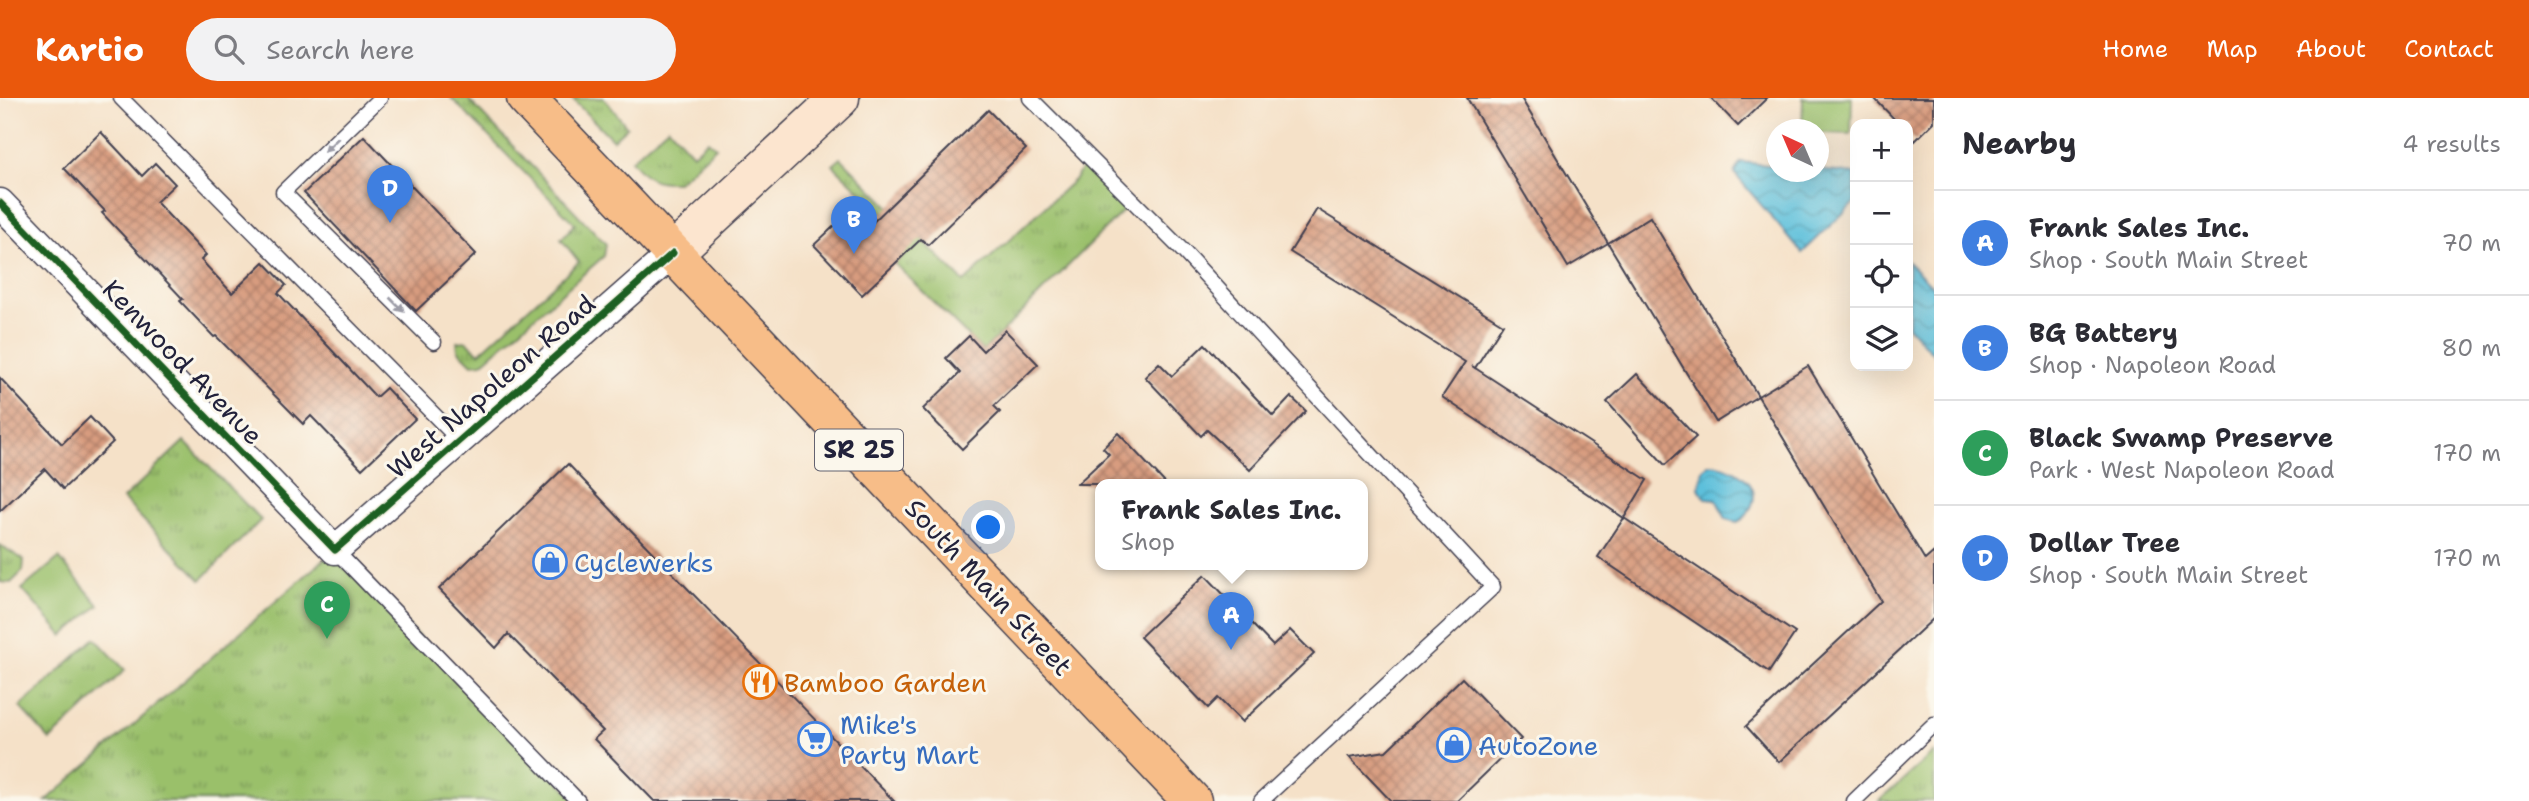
<!DOCTYPE html>
<meta charset="utf-8">
<style>
:root{--surface:#fff;--page:#f2f2f3;--text:#2b2b33;--muted:#7c7c81;--line:#e1e1e2;--accent:#ea580c}
body{margin:0;font-family:"Shantell Sans",sans-serif;background:var(--page);color:var(--text)}
.controls{position:absolute;right:21px;top:21px;display:grid;overflow:hidden;border-radius:14px;box-shadow:0 7px 28px #0002}
.controls button{width:63px;height:63px;display:grid;place-items:center;padding:0;border:0;border-bottom:2px solid var(--line);background:var(--surface);color:var(--text);font:35px sans-serif}
.compass{position:absolute;left:1766px;top:21px;width:63px;height:63px;border-radius:50%;background:var(--surface);box-shadow:0 7px 28px #0002;rotate:316deg}
.you{position:absolute;left:989px;top:430px;width:24px;height:24px;margin:-18px;border:5px solid #fff;border-radius:50%;background:#1a73e8;box-shadow:0 0 0 10px #1a73e833}
.badge{display:grid;place-items:center;width:46px;height:46px;border-radius:50%;background:var(--accent);color:#fff;font-size:23px;font-weight:700}
.pin{position:absolute;translate:-50% -58px;filter:drop-shadow(0 2px 4px #0008)}
.pin::after{content:'';position:absolute;top:37px;width:24px;height:21px;background:inherit;clip-path:polygon(0 0,100% 0,50% 100%)}
.popup{position:absolute;left:1095px;top:381px;width:273px;height:91px;box-sizing:border-box;display:grid;place-content:center;border-radius:14px;background:var(--surface);filter:drop-shadow(0 2px 5px #0005);font-size:23px;white-space:nowrap;color:var(--muted)}
.popup b{font-size:26px;color:var(--text)}
.popup::after{content:'';position:absolute;left:50%;top:100%;margin-left:-14px;border:14px solid transparent;border-top-color:var(--surface)}
.list{margin:0;padding:0;list-style:none}
h2{display:flex;justify-content:space-between;align-items:center;height:91px;margin:0;padding:0 28px;font-size:30px}
h2 small{font-size:23px;font-weight:400;color:var(--muted)}
.list li{display:grid;grid-template-columns:46px 1fr auto;gap:21px;align-items:center;box-sizing:border-box;height:105px;padding:0 28px;border-top:2px solid var(--line)}
.list b{display:block;font-size:26px;white-space:nowrap}
.list p{margin:0;font-size:23px;white-space:nowrap;color:var(--muted)}
.list em{font-size:23px;font-style:normal;color:var(--muted)}
.icon{flex:none;width:38px;height:38px;fill:none;stroke:currentColor;stroke-width:2;stroke-linecap:round;stroke-linejoin:round}
.map{position:relative;flex:none;width:1934px;height:703px;overflow:hidden}
header{display:flex;align-items:center;gap:42px;box-sizing:border-box;height:98px;padding:0 35px;background:var(--accent);color:#fff}
header strong{font-size:33px}
nav{display:flex;gap:38px;margin-inline-start:auto;font-size:24px}
.search{width:490px;height:63px;background:var(--page);display:flex;align-items:center;gap:18px;box-sizing:border-box;padding:0 24px;border-radius:38px;color:var(--muted);font-size:26px}
main{display:flex}
aside{flex:1;background:var(--surface)}
.map>svg:first-child{display:block}
.grass{fill:url(#grass-tufts);stroke:#5e7153;stroke-width:2}
.pitch{fill:#9ac06b;stroke:#5e7153;stroke-width:2}
.water{fill:url(#water-waves);stroke:#40718b;stroke-width:2}
.building{fill:url(#building-cross-hatch)}
.lines{fill:none;stroke-linecap:round;stroke-linejoin:round}
.lane-casing{stroke:#423f50;stroke-width:17}
.street-casing{stroke:#423f50;stroke-width:31}
.secondary-casing{stroke:#423f50;stroke-width:41}
.primary-casing{stroke:#423f50;stroke-width:41}
.lane{stroke:#fff;stroke-width:14}
.street{stroke:#fff;stroke-width:28}
.secondary{stroke:#fce5cf;stroke-width:38}
.primary{stroke:#f7bd88;stroke-width:38}
.cycleway-casing{stroke:#fbf7ec;stroke-width:11}
.cycleway{stroke:#1b5e20;stroke-width:7}
.oneway{fill:#9c9ca7}
.labels{text-anchor:middle;dominant-baseline:central;stroke-width:6;stroke-linejoin:round;paint-order:stroke}
.shield{fill:#fbf7ec;stroke:#636270;stroke-width:2}
.shield-label{font-size:24px;font-weight:bold;fill:#22223b}
.street-label{font-size:26px;fill:#22223b;stroke:#fbf7ec}
.shop-label{font-size:26px;fill:#366cbe;stroke:#fbf7ec;text-anchor:start}
.food-label{font-size:26px;fill:#c56008;stroke:#fbf7ec;text-anchor:start}
</style>
<header>
<strong>Kartio</strong>
<div class="search"><svg class="icon" aria-label="search" viewBox="0 0 24 24"><circle cx="10" cy="10" r="6"/><path d="M15 15l6 6"/></svg>Search here</div>
<nav><a>Home</a><a>Map</a><a>About</a><a>Contact</a></nav>
</header>
<main>
<div class="map">
<svg width="1934" height="703" viewBox="0 0 1934 703">
<defs>
<pattern id="grass-tufts" width="24" height="20" patternUnits="userSpaceOnUse" patternTransform="scale(1.75)"><rect width="24" height="20" fill="#9ac06b"/><path d="M3 7l-1-3M5 7V3M7 7l1-3M15 17l-1-3M17 17v-4M19 17l1-3" fill="none" stroke="#7d9c59"/></pattern>
<pattern id="water-waves" width="16" height="10" patternUnits="userSpaceOnUse" patternTransform="scale(1.75)"><rect width="16" height="10" fill="#5dc0db"/><path d="M0 5q4-4 8 0t8 0" fill="none" stroke="#4c9cb3"/></pattern>
<pattern id="building-cross-hatch" width="8" height="8" patternUnits="userSpaceOnUse" patternTransform="scale(1.75)"><rect width="8" height="8" fill="#d89c7f"/><path d="M0 0l8 8M0 8l8-8" fill="none" stroke="#af7f69"/></pattern>
</defs>
<rect width="100%" height="100%" fill="#fbf7ec"/>
<filter id="ink" filterUnits="userSpaceOnUse"><feTurbulence type="fractalNoise" baseFrequency=".0143" numOctaves="2"/><feDisplacementMap in="SourceGraphic" scale="14" xChannelSelector="R" yChannelSelector="G"/><feConvolveMatrix kernelMatrix="1 2 1 2 8 2 1 2 1" color-interpolation-filters="sRGB"/></filter>
<filter id="wash" filterUnits="userSpaceOnUse"><feTurbulence type="fractalNoise" baseFrequency=".00686" numOctaves="4" result="noise"/><feDisplacementMap in="SourceGraphic" scale="28" xChannelSelector="R" yChannelSelector="G"/><feGaussianBlur stdDeviation="1.57" result="paint"/><feColorMatrix in="noise" values="0 0 0 0 0 0 0 0 0 0 0 0 0 0 0 0 0 1.4 0 .05"/><feComposite in="paint" operator="in"/></filter>
<g filter="url(#wash)">
<rect width="100%" height="100%" fill="#f5e1c8"/>
<g class="grass">
<path d="M451 0H467L606 146 604 158 482 265 472 266 458 252 457 244 467 243 479 255 579 164 561 141 575 126Z"/>
<path d="M604 0 627 29 613 42 572 1Z"/>
<path d="M668 29 693 56 708 42 716 49 678 84C654 85 647 82 631 62Z"/>
<path d="M841 60 964 184 1075 81 1083 69 1125 111 983 253 895 166 914 145 833 67Z"/>
<path d="M184 343 261 422 201 482 123 401Z"/>
<path d="M0 447 24 462 23 473 11 485 0 484Z"/>
<path d="M335 452 578 703H46Z"/>
<path d="M95 540 125 572 50 642 20 609Z"/>
<path d="M1934 654V703H1879Z"/>
</g>
<g class="pitch">
<path d="M1803 0H1852L1851 36 1819 35 1818 32 1802 31Z"/>
<path d="M59 460 99 507 63 538 22 491Z"/>
</g>
<g class="water">
<path d="M1741 64 1776 68V74L1819 72 1855 76V104L1802 155 1734 75Z"/>
<path d="M1908 164 1934 190V257L1908 228Z"/>
<path d="M1709 366C1728 366 1762 383 1752 407 1748 416 1746 420 1737 424L1726 421 1716 401 1705 400 1699 390 1703 372Z"/>
</g>
<g id="blocks">
<g class="building">
<path d="M1467 0H1521L1608 145 1568 169Z"/>
<path d="M1711 0H1767L1738 28Z"/>
<path d="M1874 0H1934V24L1915 43 1908 35V26H1899Z"/>
<path d="M988 12 1026 51 928 147 921 141 862 197 814 147 847 116 864 133Z"/>
<path d="M101 34 142 78 155 65 175 86 156 104 206 157 201 162 232 195 264 164 286 187 278 195 376 299 386 290 415 321 362 371 311 318 303 326 216 238 214 239 180 203 183 201 102 115 105 113 64 70Z"/>
<path d="M364 38 476 156 416 213 304 95Z"/>
<path d="M1317 111 1503 226 1475 270 1472 268 1647 382 1624 420 1442 299 1465 264 1290 154Z"/>
<path d="M1650 119 1758 298 1716 324 1608 145Z"/>
<path d="M1005 232 1038 266 994 308 1000 314 962 351 923 311 960 275 946 260 969 238 983 253Z"/>
<path d="M1205 246 1273 318 1291 299 1306 313 1250 372 1207 332 1201 338 1145 279 1159 265 1172 278Z"/>
<path d="M1808 268 1925 462 1934 454V520L1779 664 1746 628 1881 503 1758 298Z"/>
<path d="M1637 276 1696 339 1665 367 1607 304Z"/>
<path d="M0 280 62 346 90 319 113 344 63 391 45 371 0 413Z"/>
<path d="M1118 335 1166 386H1077L1109 356 1103 350Z"/>
<path d="M568 366 623 424 894 703H654L594 641 603 633 508 536 496 550 439 491Z"/>
<path d="M1624 420 1795 535 1769 574 1598 459Z"/>
<path d="M1205 477 1273 548 1290 532 1314 556 1242 624 1218 600 1208 610 1140 539Z"/>
<path d="M1462 580 1521 641 1457 703H1391L1349 659 1386 653Z"/>
</g>
</g>
</g>
<g filter="url(#ink)">
<use href="#blocks" fill-opacity="0" stroke="#423f50" stroke-width="2"/>
<g class="lines">
<g class="lane-casing">
<g id="lane">
<path d="M121 0 460 343"/>
<path d="M380 0 283 94 434 244"/>
<path d="M1030 0 1184 154 1493 489 1261 703"/>
<path d="M335 452 578 703"/>
<path d="M1854 703 1934 626"/>
</g>
</g>
<g class="street-casing">
<path id="street" d="M0 105 335 452 673 155"/>
</g>
<g class="secondary-casing">
<path id="secondary" d="M673 155 840 0"/>
</g>
<g class="primary-casing">
<path id="primary" d="M526 0 1192 703"/>
</g>
<use href="#lane" class="lane"/>
<use href="#street" class="street"/>
<use href="#secondary" class="secondary"/>
<use href="#primary" class="primary"/>
<g class="cycleway-casing">
<path id="cycleway" d="M0 105 335 452 673 155"/>
</g>
<use href="#cycleway" class="cycleway"/>
</g>
<defs><path id="oneway-solid" d="M-6-.8H1V-3.2L6.5 0L1 3.2V.8H-6Z" transform="scale(1.75)"/></defs>
<g class="oneway">
<use href="#oneway-solid" transform="translate(331 47) rotate(136)"/>
<use href="#oneway-solid" transform="translate(397 207) rotate(45)"/>
</g>
</g>
<defs>
<g id="shop-ring" transform="scale(1.75)"><circle r="9.5" fill="#fbf7ec" stroke="#3f7fe0" stroke-width="1.5"/><path d="M-5-2.5h2.3a2.7 3.5 0 0 1 5.4 0H5L5.5 6h-11ZM-1.5-2.5h3a1.5 2.3 0 0 0-3 0Z" fill="#3f7fe0"/></g>
<g id="restaurant-ring" transform="scale(1.75)"><circle r="9.5" fill="#fbf7ec" stroke="#e8710a" stroke-width="1.5"/><path d="M-5-6h1v4h1v-4h1v4h1v-4h1v5L-1.5 .5V6h-2V.5L-5-1ZM5-6V6H3V1.5H1.5Q1.5-4 5-6Z" fill="#e8710a"/></g>
<g id="supermarket-ring" transform="scale(1.75)"><circle r="9.5" fill="#fbf7ec" stroke="#3f7fe0" stroke-width="1.5"/><path d="M-6-5.5h2.5l.6 2H6L4.5 2H-2.5L-4.4-4H-6ZM-1.5 3.2a1.3 1.3 0 1 0 .1 0ZM3 3.2a1.3 1.3 0 1 0 .1 0Z" fill="#3f7fe0"/></g>
</defs>
<g fill-rule="evenodd">
<use href="#shop-ring" x="550" y="464"/>
<use href="#restaurant-ring" x="760" y="584"/>
<use href="#supermarket-ring" x="815" y="641"/>
<use href="#shop-ring" x="1454" y="647"/>
</g>
<g class="labels">
<rect class="shield" x="815" y="331.5" width="88" height="41" rx="5"/>
<g class="shield-label">
<text x="859" y="352">SR 25</text>
</g>
<g class="street-label">
<text transform="translate(183 264) rotate(46)">Kenwood Avenue</text>
<text transform="translate(491 288) rotate(-41)">West Napoleon Road</text>
<text transform="translate(989 489) rotate(47)">South Main Street</text>
</g>
<g class="shop-label">
<text x="574" y="464">Cyclewerks</text>
<text x="840" y="626">Mike's<tspan x="840" dy="30">Party Mart</tspan></text>
<text x="1478" y="647">AutoZone</text>
</g>
<g class="food-label">
<text x="784" y="584">Bamboo Garden</text>
</g>
</g>
</svg>
<div class="controls">
<button>+</button>
<button>−</button>
<button><svg class="icon" aria-label="locate" viewBox="0 0 24 24"><circle cx="12" cy="12" r="6"/><path d="M12 2v4M12 18v4M2 12h4M18 12h4"/></svg></button>
<button><svg class="icon" aria-label="layers" viewBox="0 0 24 24"><path d="M12 4l9 5-9 5-9-5zM3 14l9 5 9-5"/></svg></button>
</div>
<svg class="compass" viewBox="-18 -18 36 36"><path d="M0-13l5 13h-10z" fill="#e53935"/><path d="M0 13l5-13h-10z" fill="#7c7c81"/></svg>
<div class="you"></div>
<div class="pin badge" style="left:1231px;top:552px;background:#3f7fe0">A</div>
<div class="popup"><b>Frank Sales Inc.</b>Shop</div>
<div class="pin badge" style="left:854px;top:156px;background:#3f7fe0">B</div>
<div class="pin badge" style="left:327px;top:541px;background:#2e9e5b">C</div>
<div class="pin badge" style="left:390px;top:125px;background:#3f7fe0">D</div>
</div>
<aside>
<h2>Nearby<small>4 results</small></h2>
<ul class="list">
<li><span class="badge" style="background:#3f7fe0">A</span><div><b>Frank Sales Inc.</b><p>Shop · South Main Street</p></div><em>70 m</em></li>
<li><span class="badge" style="background:#3f7fe0">B</span><div><b>BG Battery</b><p>Shop · Napoleon Road</p></div><em>80 m</em></li>
<li><span class="badge" style="background:#2e9e5b">C</span><div><b>Black Swamp Preserve</b><p>Park · West Napoleon Road</p></div><em>170 m</em></li>
<li><span class="badge" style="background:#3f7fe0">D</span><div><b>Dollar Tree</b><p>Shop · South Main Street</p></div><em>170 m</em></li>
</ul>
</aside>
</main>
